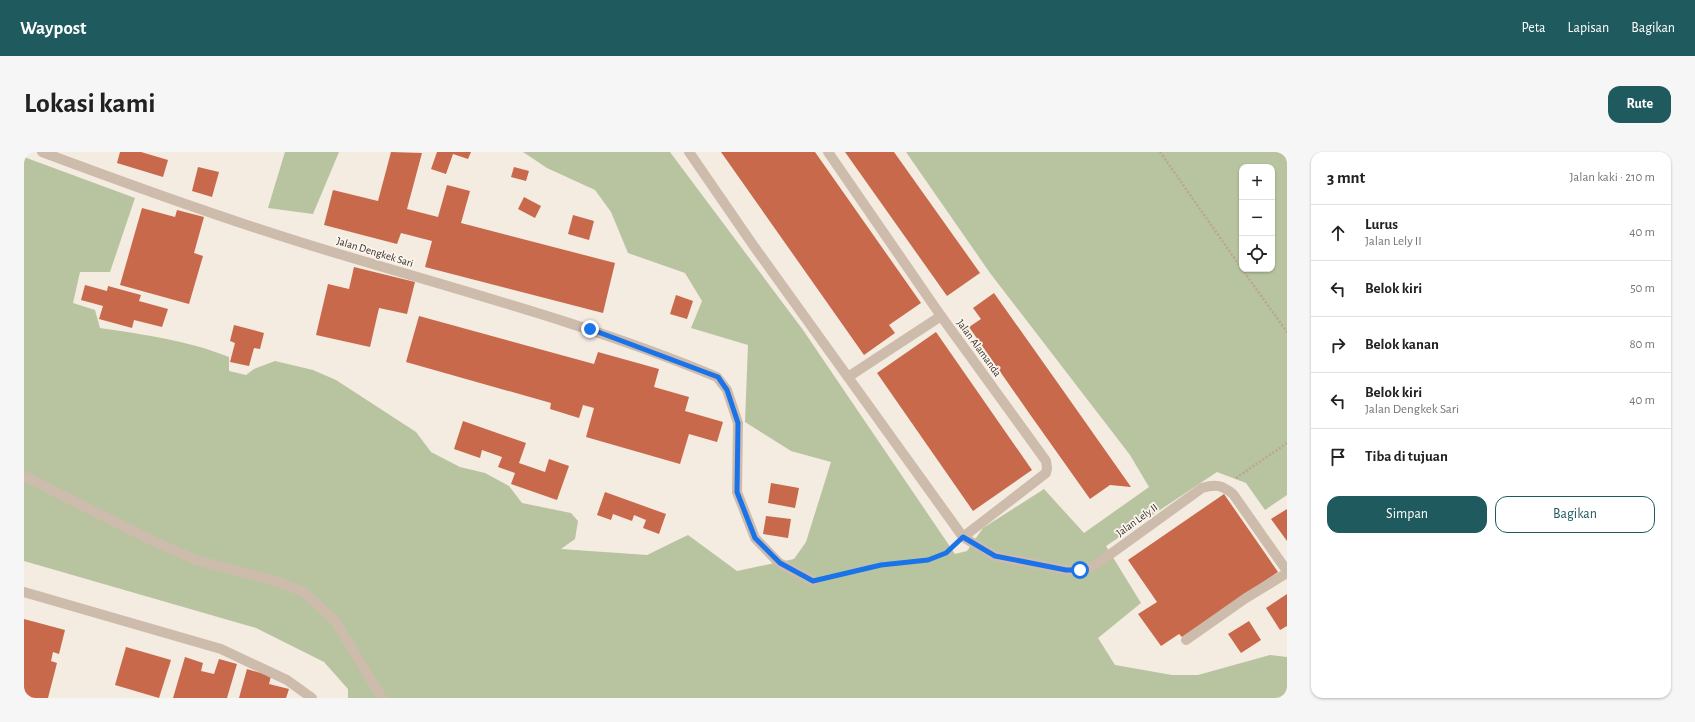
<!DOCTYPE html>
<html lang="id">
<meta charset="utf-8">
<style>
:root{--surface:#fff;--page:#f6f6f6;--text:#222;--muted:#767676;--line:#e0e0e0;--accent:#1f5a5e}
body{margin:0;font-family:"Alegreya Sans",sans-serif;background:var(--page);color:var(--text)}
.controls{position:absolute;right:12px;top:12px;display:grid;overflow:hidden;border-radius:8px;box-shadow:0 1px 3px #0004}
.controls button{width:36px;height:36px;display:grid;place-items:center;padding:0;border:0;border-bottom:1px solid var(--line);background:var(--surface);color:var(--text);font:20px sans-serif}
.stop{position:absolute;width:12px;height:12px;margin:-9px;border:3px solid #1a73e8;border-radius:50%;background:#fff}
.stop.end{background:#1a73e8;border-color:#fff;box-shadow:0 1px 4px #0008}
.list{margin:0;padding:0;list-style:none}
h2{display:flex;justify-content:space-between;align-items:center;height:52px;margin:0;padding:0 16px;font-size:17px}
h2 small{font-size:13px;font-weight:400;color:var(--muted)}
.list li{display:grid;grid-template-columns:26px 1fr auto;gap:12px;align-items:center;box-sizing:border-box;height:56px;padding:0 16px;border-top:1px solid var(--line)}
.list b{display:block;font-size:15px;white-space:nowrap}
.list p{margin:0;font-size:13px;white-space:nowrap;color:var(--muted)}
.list em{font-size:13px;font-style:normal;color:var(--muted)}
.actions{display:flex;gap:8px;padding:12px 16px}
.actions a{flex:1;padding:9px 0;border:1px solid var(--accent);border-radius:12px;text-align:center;font-size:14px;color:var(--accent)}
.actions .main{background:var(--accent);color:#fff}
.icon{flex:none;width:22px;height:22px;fill:none;stroke:currentColor;stroke-width:2;stroke-linecap:round;stroke-linejoin:round}
.map{position:relative;flex:none;width:1263px;height:546px;overflow:hidden;border-radius:12px}
header{display:flex;align-items:center;gap:24px;box-sizing:border-box;height:56px;padding:0 20px;background:var(--accent);color:#fff}
header strong{font-size:19px}
nav{display:flex;gap:22px;margin-inline-start:auto;font-size:14px}
.intro{display:flex;align-items:center;justify-content:space-between;box-sizing:border-box;height:96px;padding:0 24px}
h1{margin:0;font-size:28px}
.button{padding:10px 18px;border-radius:12px;background:var(--accent);color:#fff;font-size:14px;font-weight:700}
main{display:flex;gap:24px;padding:0 24px}
aside{flex:1;background:var(--surface);border-radius:12px;box-shadow:0 1px 3px #0004}
.map>svg:first-child{display:block}
.green{fill:#b8c4a0;fill-rule:evenodd}
.building{fill:#c8694b}
.lines{fill:none;stroke-linecap:round;stroke-linejoin:round}
.path{stroke:#b9a596;stroke-width:2.5;stroke-dasharray:2 2;stroke-linecap:butt}
.minor{stroke:#cdbbac;stroke-width:10}
.route{stroke:#1a73e8;stroke-width:5}
.labels{text-anchor:middle;dominant-baseline:central;stroke-width:3.5;stroke-linejoin:round;paint-order:stroke}
.street-label{font-size:11px;fill:#3b302b;stroke:#fbf5ee}
</style>
<header>
<strong>Waypost</strong>
<nav><a>Peta</a><a>Lapisan</a><a>Bagikan</a></nav>
</header>
<div class="intro"><h1>Lokasi kami</h1><a class="button">Rute</a></div>
<main>
<div class="map">
<svg width="1263" height="546" viewBox="0 0 1263 546">
<rect width="100%" height="100%" fill="#f4ebe1"/>
<g class="green">
<path d="M261 0H315L289 62 244 56Z"/>
<path d="M499 0H646L779 178 931 402 943 399 959 376 1020 337 1060 381 1125 335 1106 303 966 121 882 0H1263V343L1241 358 1222 331 1193 320 1082 394 1117 451 1074 486 1091 513 1148 523H1174L1246 503 1263 505V546H324V537L300 510 232 476 0 409V5L111 46 86 120H56L49 151 71 158 76 176C122 183 162 188 205 205V219L222 223 230 217 251 209 289 218 312 228 392 280 407 300 436 315 461 321 485 334 498 351 547 361 554 369 551 387 537 397 623 403 664 383 713 419 770 407 782 390 807 310 767 299 721 270 724 193 667 176 678 149 661 121 604 101 587 60 571 38 523 16ZM1218 15H1248V117H1218Z"/>
</g>
<g class="building">
<path d="M96 0H117L144 8 139 25 93 11Z"/>
<path d="M367 0 398 1 383 57 414 65 423 33 446 39 437 71 591 111 579 161 401 115 408 89 377 81 373 92 300 73 309 38 354 49Z"/>
<path d="M413 0H447L444 7 429 2 422 22 407 17Z"/>
<path d="M697 0H791L897 151 865 173 871 181 840 203Z"/>
<path d="M821 0H870L956 121 923 144Z"/>
<path d="M174 15 195 20 188 45 168 39Z"/>
<path d="M490 15 505 19 502 29 487 25Z"/>
<path d="M500 45 517 54 511 66 494 57Z"/>
<path d="M118 56 151 65 153 58 180 65 170 101 179 104 165 152 96 133Z"/>
<path d="M549 63 570 69 565 88 544 82Z"/>
<path d="M330 115 391 130 383 162 355 156 346 195 292 183 304 132 325 137Z"/>
<path d="M61 133 83 139 84 134 117 143 115 149 144 157 138 175 110 168 108 176 75 167 79 154 57 148Z"/>
<path d="M970 141 1038 237 1107 335 1086 333 1066 347 1005 261 945 175 957 167 949 156Z"/>
<path d="M652 143 669 149 663 167 646 162Z"/>
<path d="M395 164 570 212 574 200 635 217 630 235 665 245 661 259 699 270 693 290 665 282 656 312 562 285 570 256 559 253 555 266 526 257 527 251 382 210Z"/>
<path d="M210 173 240 181 236 197 230 196 225 214 206 210 211 191 206 189Z"/>
<path d="M912 180 1008 318 949 359 853 221Z"/>
<path d="M439 269 502 291 495 311 521 320 525 307 545 314 533 348 487 332 491 321 474 315 478 305 458 298 456 306 430 297Z"/>
<path d="M747 331 775 336 771 356 744 351Z"/>
<path d="M581 340 642 362 635 382 619 376 622 368 610 363 608 369 589 362 587 368 573 363Z"/>
<path d="M1200 342 1254 420 1158 485 1155 482 1137 494 1114 462 1133 450 1104 408Z"/>
<path d="M1263 357V389L1247 367Z"/>
<path d="M742 364 767 367 764 386 739 382Z"/>
<path d="M1263 442V474L1256 478 1242 456Z"/>
<path d="M0 467 41 478 35 502 29 500 27 509 33 511 24 546H0Z"/>
<path d="M1225 469 1237 488 1217 501 1204 482Z"/>
<path d="M102 495 147 508 135 546 91 533Z"/>
<path d="M161 505 179 511 177 519 190 522 195 507 213 512 203 546H149Z"/>
<path d="M223 517 247 524 245 532 265 537 262 546H215Z"/>
</g>
<g class="lines">
<g class="path">
<path d="M1136 0 1218 117"/>
<path d="M1218 117 1263 180"/>
<path d="M1212 326 1263 291"/>
<path d="M803 426C821 422 839 415 857 413 881 409 910 413 928 395"/>
</g>
<g class="minor">
<path d="M18 0C109 34 200 67 292 95 426 136 564 171 693 225L703 238 714 271 713 340 731 386 755 411 789 429"/>
<path d="M665 0 729 93 939 385 971 404 1042 418H1056L1070 414 1178 336C1192 332 1198 333 1209 342L1263 419"/>
<path d="M804 0 917 164 1022 309 1023 316 1022 321 939 385"/>
<path d="M824 225 917 164"/>
<path d="M0 324 129 389 172 408 252 429 280 440 311 469 358 546"/>
<path d="M0 440 197 497 263 528 288 546"/>
<path d="M1162 488 1222 446 1263 421"/>
</g>
</g>
<g class="lines">
<path class="route" d="M566 177 694 225 703 238 714 271 713 340 731 386 756 411 789 429 857 413 904 408 922 401 939 385 971 404 1042 418H1056"/>
</g>
<g class="labels">
<g class="street-label">
<text transform="translate(351 100) rotate(17)">Jalan Dengkek Sari</text>
<text transform="translate(955 196) rotate(54)">Jalan Alamanda</text>
<text transform="translate(1113 368) rotate(-36)">Jalan Lely II</text>
</g>
</g>
</svg>
<div class="controls">
<button>+</button>
<button>−</button>
<button><svg class="icon" aria-label="locate" viewBox="0 0 24 24"><circle cx="12" cy="12" r="6"/><path d="M12 2v4M12 18v4M2 12h4M18 12h4"/></svg></button>
</div>
<div class="stop" style="left:1056px;top:418px"></div>
<div class="stop end" style="left:566px;top:177px"></div>
</div>
<aside>
<h2>3 mnt<small>Jalan kaki · 210 m</small></h2>
<ul class="list">
<li><svg class="icon" aria-label="ahead" viewBox="0 0 24 24"><path d="M12 20V5M6 11l6-6 6 6"/></svg><div><b>Lurus</b><p>Jalan Lely II</p></div><em>40 m</em></li>
<li><svg class="icon" aria-label="left" viewBox="0 0 24 24"><path d="M17 20v-9H6M10 6l-5 5 5 5"/></svg><div><b>Belok kiri</b></div><em>50 m</em></li>
<li><svg class="icon" aria-label="right" viewBox="0 0 24 24"><path d="M7 20v-9h11M14 6l5 5-5 5"/></svg><div><b>Belok kanan</b></div><em>80 m</em></li>
<li><svg class="icon" aria-label="left" viewBox="0 0 24 24"><path d="M17 20v-9H6M10 6l-5 5 5 5"/></svg><div><b>Belok kiri</b><p>Jalan Dengkek Sari</p></div><em>40 m</em></li>
<li><svg class="icon" aria-label="arrive" viewBox="0 0 24 24"><path d="M6 21V4h12l-3 4 3 4H6"/></svg><div><b>Tiba di tujuan</b></div></li>
</ul>
<div class="actions"><a class="main">Simpan</a><a>Bagikan</a></div>
</aside>
</main>
